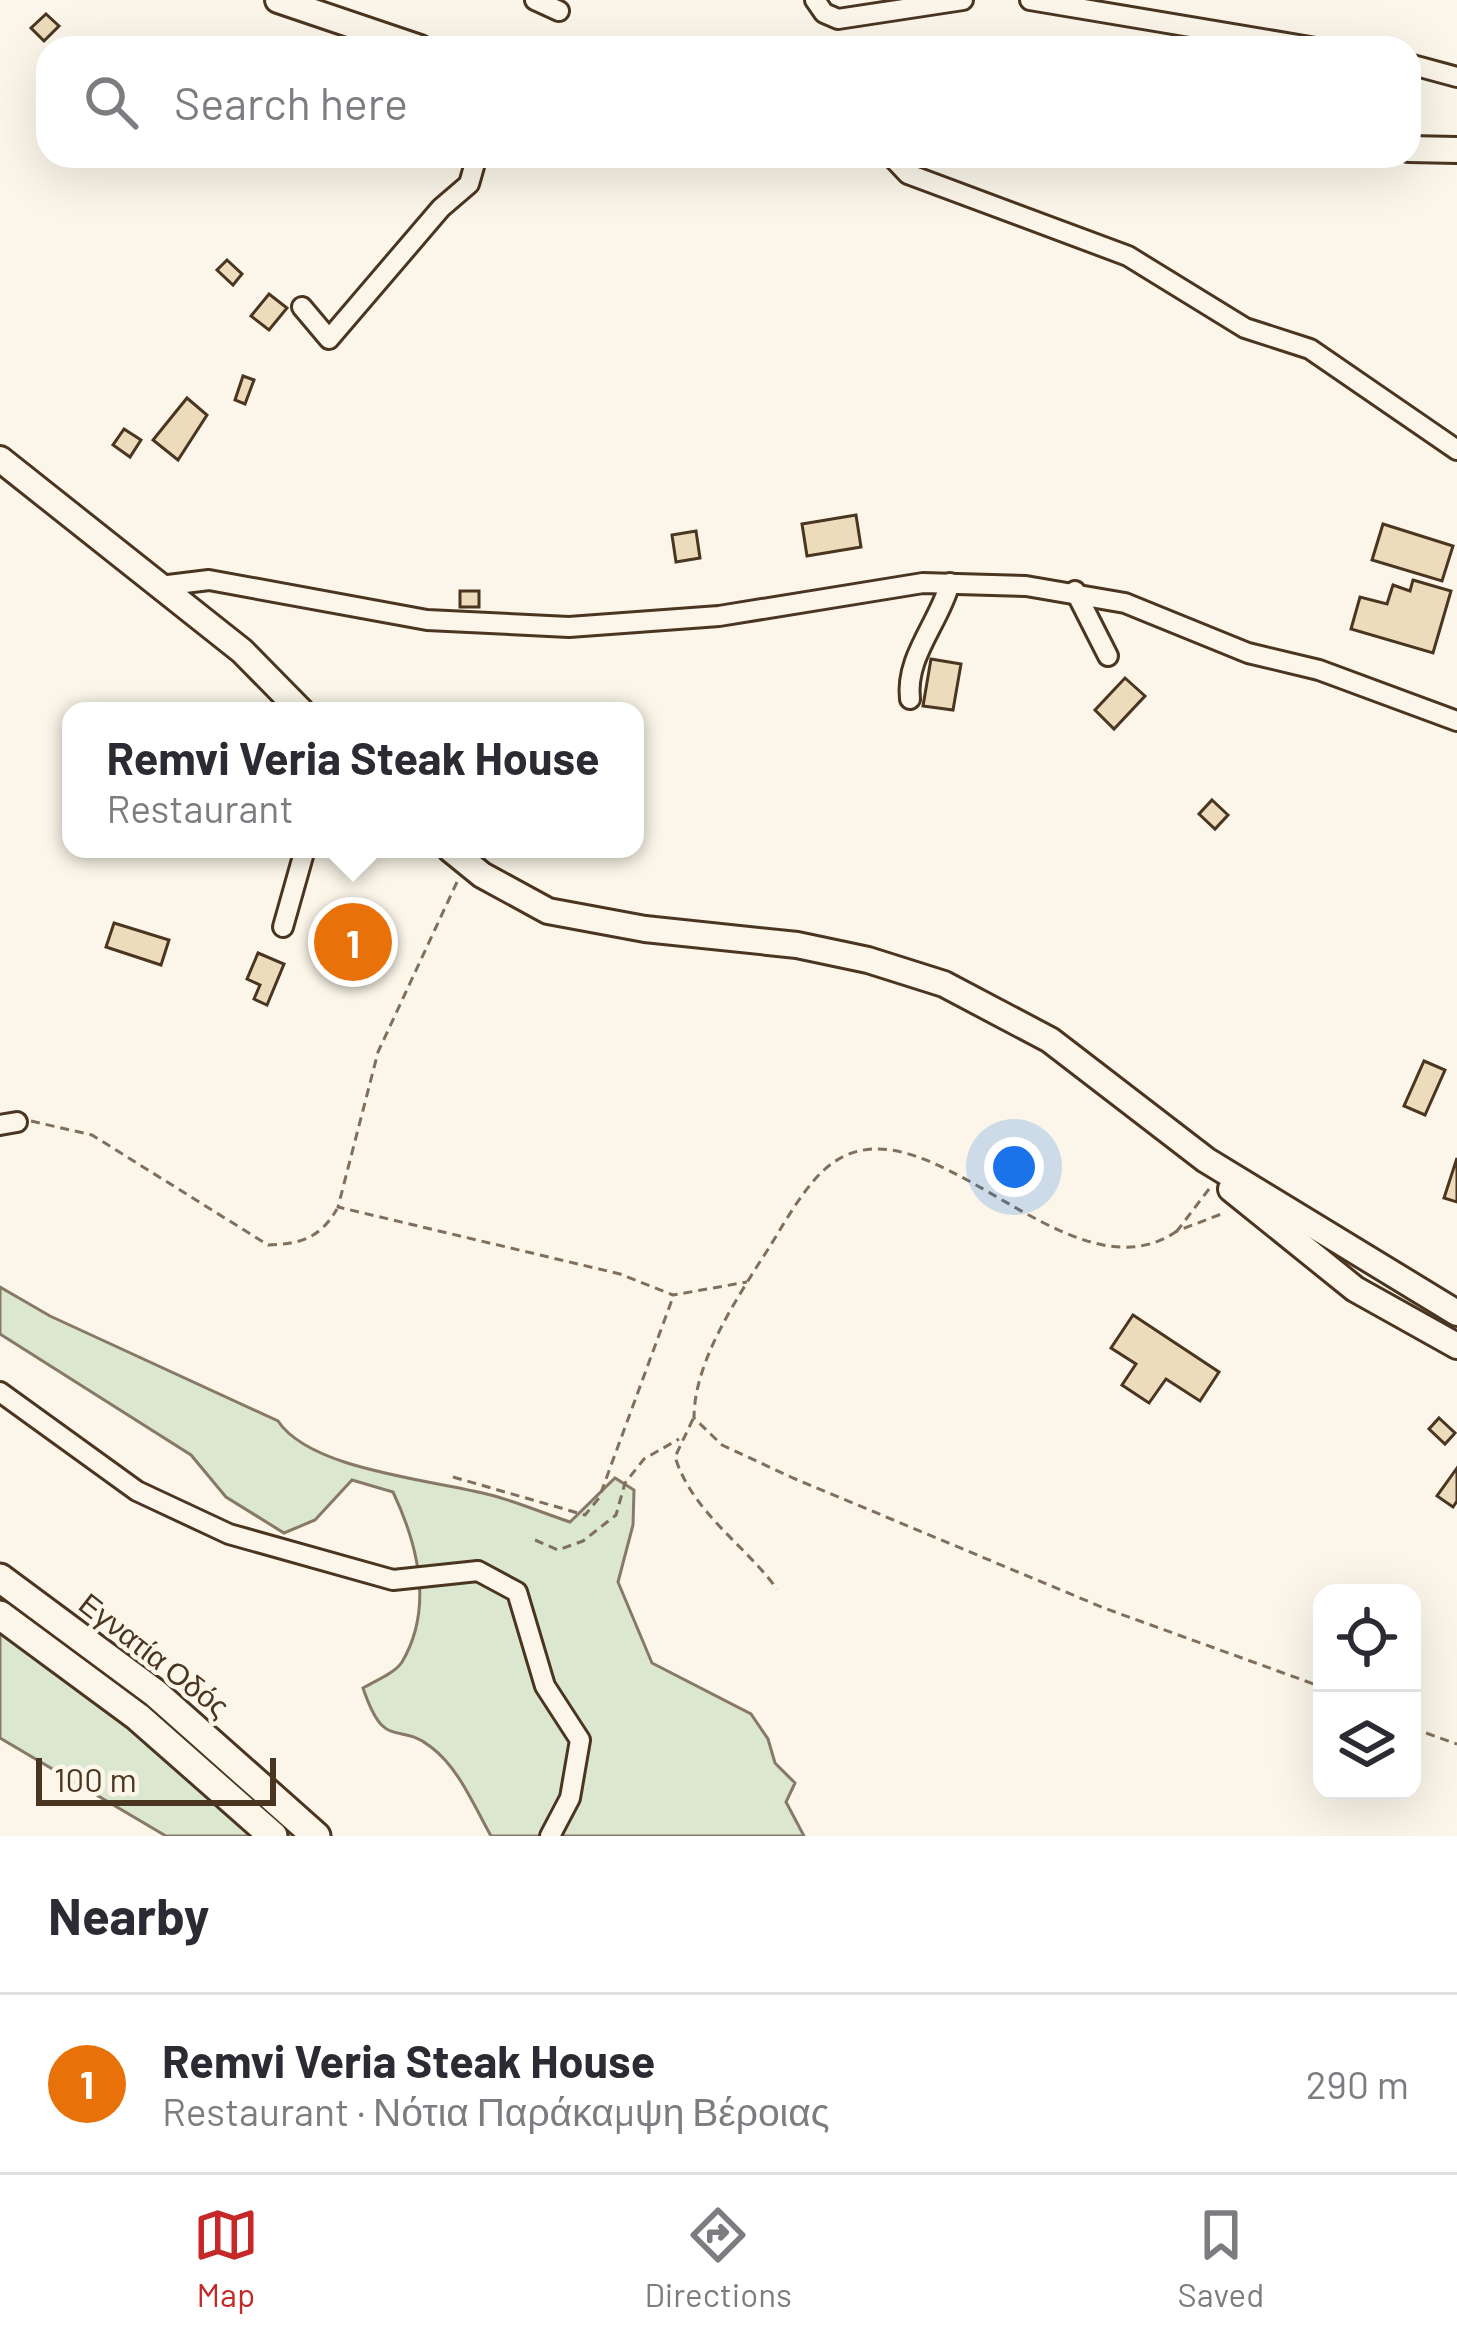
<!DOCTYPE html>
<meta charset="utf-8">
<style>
:root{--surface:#fff;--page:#f7f7f7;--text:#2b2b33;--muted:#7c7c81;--line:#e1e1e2;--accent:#c62828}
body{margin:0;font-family:Barlow,sans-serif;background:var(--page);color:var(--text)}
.controls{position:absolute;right:36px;bottom:36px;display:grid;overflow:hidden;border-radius:24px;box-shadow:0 12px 48px #0002}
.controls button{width:108px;height:108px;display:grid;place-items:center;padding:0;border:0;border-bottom:3px solid var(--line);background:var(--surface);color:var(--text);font:60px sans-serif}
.scale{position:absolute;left:36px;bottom:30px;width:240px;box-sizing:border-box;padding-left:12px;border:6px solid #4a3520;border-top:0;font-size:33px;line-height:42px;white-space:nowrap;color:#4a3520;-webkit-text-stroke:9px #fbf6e9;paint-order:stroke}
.you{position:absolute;left:1014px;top:1167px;width:42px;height:42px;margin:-30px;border:9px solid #fff;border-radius:50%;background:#1a73e8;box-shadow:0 0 0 18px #1a73e833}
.badge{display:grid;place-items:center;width:78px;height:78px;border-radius:50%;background:var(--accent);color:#fff;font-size:39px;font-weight:700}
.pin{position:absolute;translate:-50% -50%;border:6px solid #fff;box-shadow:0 3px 12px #0006}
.popup{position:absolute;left:62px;top:702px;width:582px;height:156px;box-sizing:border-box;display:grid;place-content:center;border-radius:24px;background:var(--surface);filter:drop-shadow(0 3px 9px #0005);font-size:39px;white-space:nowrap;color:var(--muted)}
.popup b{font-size:45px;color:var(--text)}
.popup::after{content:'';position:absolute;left:50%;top:100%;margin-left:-24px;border:24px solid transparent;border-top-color:var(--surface)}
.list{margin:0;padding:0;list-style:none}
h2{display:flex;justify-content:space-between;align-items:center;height:156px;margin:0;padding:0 48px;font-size:51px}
h2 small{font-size:39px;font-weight:400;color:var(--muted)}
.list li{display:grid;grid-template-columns:78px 1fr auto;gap:36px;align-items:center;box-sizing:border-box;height:180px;padding:0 48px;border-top:3px solid var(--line)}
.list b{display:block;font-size:45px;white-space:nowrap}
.list p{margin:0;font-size:39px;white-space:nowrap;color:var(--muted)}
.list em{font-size:39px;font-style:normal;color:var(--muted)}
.icon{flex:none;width:66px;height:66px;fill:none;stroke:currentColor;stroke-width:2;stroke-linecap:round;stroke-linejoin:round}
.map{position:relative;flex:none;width:1457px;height:1836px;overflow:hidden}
.search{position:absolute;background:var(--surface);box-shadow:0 12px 48px #0002;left:36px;right:36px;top:36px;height:132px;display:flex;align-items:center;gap:30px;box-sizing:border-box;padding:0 42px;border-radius:36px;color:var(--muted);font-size:45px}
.sheet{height:336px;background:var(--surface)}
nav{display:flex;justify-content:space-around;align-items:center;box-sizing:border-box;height:168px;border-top:3px solid var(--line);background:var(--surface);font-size:33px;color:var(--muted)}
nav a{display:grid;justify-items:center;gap:6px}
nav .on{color:var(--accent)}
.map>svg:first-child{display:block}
.green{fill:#dce7d0;stroke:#887966;stroke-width:3}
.building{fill:#ecdcbc;stroke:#4a3520;stroke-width:3}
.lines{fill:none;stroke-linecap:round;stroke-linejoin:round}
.minor-casing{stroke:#4a3520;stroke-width:24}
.major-casing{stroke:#4a3520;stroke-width:30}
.highway-casing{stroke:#4a3520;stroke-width:33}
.path{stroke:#7f6f5c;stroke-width:3;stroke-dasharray:9 6;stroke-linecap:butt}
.minor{stroke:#fbf6e9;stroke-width:18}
.major{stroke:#fbf6e9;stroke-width:24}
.highway{stroke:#fbf6e9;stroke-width:27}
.labels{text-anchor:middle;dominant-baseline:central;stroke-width:9;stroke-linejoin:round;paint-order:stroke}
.street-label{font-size:30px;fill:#4a3520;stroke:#fbf6e9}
</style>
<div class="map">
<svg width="1457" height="1836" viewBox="0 0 1457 1836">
<rect width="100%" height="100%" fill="#fbf6e9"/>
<g class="green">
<path d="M0 1287 50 1316 278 1421C312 1472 440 1480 498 1497 522 1504 546 1514 570 1522L615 1478 634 1490 633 1525 618 1582 652 1663 751 1714 768 1739 775 1763 795 1783 786 1802 804 1836H491C474 1806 459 1768 431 1747 397 1720 385 1753 363 1688 375 1681 395 1673 402 1662 434 1608 418 1545 393 1492L352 1480 315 1520 284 1533 226 1497 191 1455 0 1334Z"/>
<path d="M0 1628 111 1708 262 1836H166L0 1738Z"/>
</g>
<g class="building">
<path d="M46 14 59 26 44 41 31 28Z"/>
<path d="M227 260 242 274 233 285 217 270Z"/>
<path d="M269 294 287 308 269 330 251 316Z"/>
<path d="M243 376 254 380 245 404 235 400Z"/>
<path d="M187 398 207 415 178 460 153 440Z"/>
<path d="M124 429 141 440 130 457 113 445Z"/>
<path d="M856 515 861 547 807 556 802 524Z"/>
<path d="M1383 524 1453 546 1442 581 1372 560Z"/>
<path d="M696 531 700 558 676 562 672 535Z"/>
<path d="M1413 580 1451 591 1433 653 1351 629 1360 597 1387 604 1393 585 1410 591Z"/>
<rect x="460" y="591" width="19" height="16"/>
<path d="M931 659 961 664 953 710 923 706Z"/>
<path d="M1125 678 1145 696 1114 729 1095 710Z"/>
<path d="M1212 800 1228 815 1215 829 1199 814Z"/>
<path d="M114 923 169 940 161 965 106 947Z"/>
<path d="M258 953 284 964 267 1005 254 999 260 985 247 979Z"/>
<path d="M1424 1061 1445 1070 1425 1115 1404 1106Z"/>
<path d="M1457 1158V1202L1444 1198Z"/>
<path d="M1133 1315 1219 1372 1200 1401 1166 1379 1149 1403 1122 1385 1136 1364 1111 1348Z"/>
<path d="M1439 1418 1455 1433 1445 1444 1429 1429Z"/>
<path d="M1457 1468V1501L1453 1507 1437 1496Z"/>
</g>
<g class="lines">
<g class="minor-casing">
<g id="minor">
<path d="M535 0 559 11"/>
<path d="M815 0 824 13 838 19 963 0"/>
<path d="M1030 0 1316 48"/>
<path d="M1409 64 1457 77"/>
<path d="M891 156 908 174 1128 256 1245 328 1310 349 1457 450"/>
<path d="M302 307 329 339 441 208 469 184 477 156"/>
<path d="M160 586 209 580 427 620 569 627 719 616 923 583 1026 586 1125 603 1248 653 1319 670 1457 721"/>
<path d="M1075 591 1108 656"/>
<path d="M910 699C905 657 939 623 950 583"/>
<path d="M283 927 305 849"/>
<path d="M0 1125 17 1122"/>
<path d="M0 1392 137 1491 229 1534 393 1580 478 1571 517 1592 545 1686 580 1740 570 1798 550 1836"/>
</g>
</g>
<g class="major-casing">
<g id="major">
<path d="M278 0 420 48"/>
<path d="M1409 149 1457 150"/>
<path d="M0 459 242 651 301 711"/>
<path d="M450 849 482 875 548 911 645 929 797 945 868 960 944 984 1050 1040 1206 1160 1457 1313"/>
<path d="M1231 1189 1355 1289 1457 1346"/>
</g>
</g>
<g class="highway-casing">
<g id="highway">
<path d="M0 1578 155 1693 316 1836"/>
<path d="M0 1615 138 1717 273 1836"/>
</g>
</g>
<g class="path">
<path d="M457 882 378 1052 338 1207 620 1274 673 1295 747 1282"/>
<path d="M31 1121 92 1135 268 1245C301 1244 320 1238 337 1209"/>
<path d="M1209 1189 1177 1231 1224 1213"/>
<path d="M1177 1231C1066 1308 921 1081 824 1170 799 1193 780 1232 761 1260 733 1305 694 1364 694 1418L722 1445 793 1478 1104 1608 1322 1687"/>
<path d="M693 1419 675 1457C693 1513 743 1543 777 1589"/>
<path d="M453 1477 585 1515 599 1498 673 1297"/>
<path d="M535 1540 558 1550 583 1541 616 1515 625 1483 644 1459 679 1439"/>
<path d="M1412 1728 1457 1744"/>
</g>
<use href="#minor" class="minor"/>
<use href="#major" class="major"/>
<use href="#highway" class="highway"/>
</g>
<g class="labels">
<g class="street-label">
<text transform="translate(155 1654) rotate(38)">Εγνατία Οδός</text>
</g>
</g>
</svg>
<div class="controls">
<button><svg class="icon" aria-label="locate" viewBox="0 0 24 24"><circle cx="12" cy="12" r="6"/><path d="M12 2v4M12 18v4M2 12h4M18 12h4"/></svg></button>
<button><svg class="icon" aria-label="layers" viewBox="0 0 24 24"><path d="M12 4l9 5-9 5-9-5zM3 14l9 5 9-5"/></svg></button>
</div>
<div class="scale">100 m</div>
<div class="you"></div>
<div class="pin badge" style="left:353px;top:942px;background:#e8710a">1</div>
<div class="popup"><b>Remvi Veria Steak House</b>Restaurant</div>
<div class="search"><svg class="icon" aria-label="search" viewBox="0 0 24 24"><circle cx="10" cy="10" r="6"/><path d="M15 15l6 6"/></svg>Search here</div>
</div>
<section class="sheet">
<h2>Nearby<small></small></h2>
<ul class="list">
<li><span class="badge" style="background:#e8710a">1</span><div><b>Remvi Veria Steak House</b><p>Restaurant · Νότια Παράκαμψη Βέροιας</p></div><em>290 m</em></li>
</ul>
</section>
<nav>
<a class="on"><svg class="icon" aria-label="map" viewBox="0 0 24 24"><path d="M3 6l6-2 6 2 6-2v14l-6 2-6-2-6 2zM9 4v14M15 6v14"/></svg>Map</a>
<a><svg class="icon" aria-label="directions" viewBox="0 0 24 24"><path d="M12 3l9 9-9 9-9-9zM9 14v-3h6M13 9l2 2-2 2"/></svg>Directions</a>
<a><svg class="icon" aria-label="saved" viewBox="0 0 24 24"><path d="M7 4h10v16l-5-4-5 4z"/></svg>Saved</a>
</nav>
